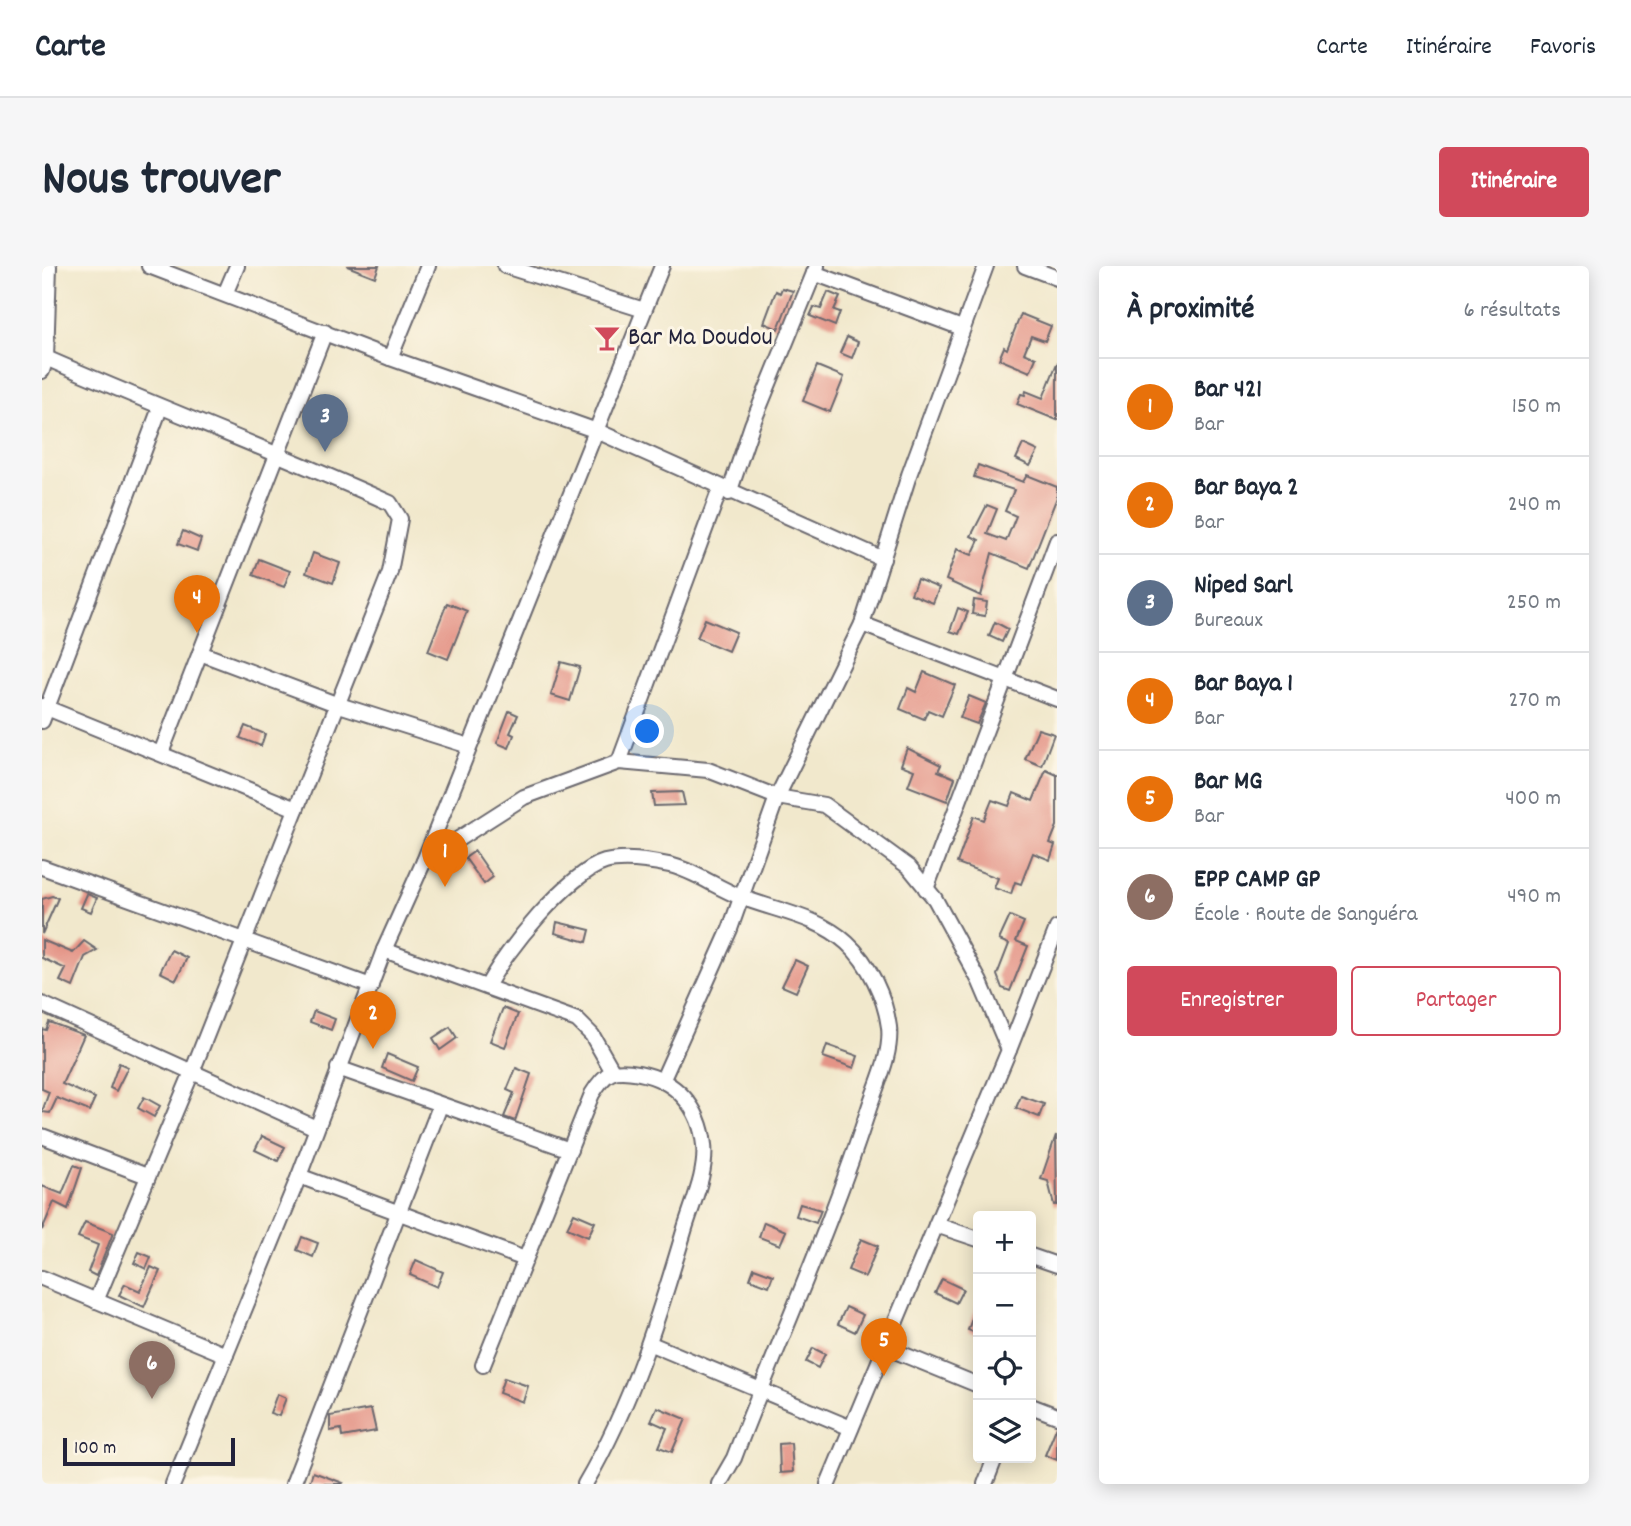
<!DOCTYPE html>
<html lang="fr">
<meta charset="utf-8">
<style>
:root{--surface:#fff;--page:#f6f6f7;--text:#1f2937;--muted:#747a83;--line:#e0e1e3;--accent:#d1495b}
body{margin:0;font-family:Dekko,sans-serif;background:var(--page);color:var(--text)}
.controls{position:absolute;right:21px;bottom:21px;display:grid;overflow:hidden;border-radius:7px;box-shadow:0 4px 18px #0003}
.controls button{width:63px;height:63px;display:grid;place-items:center;padding:0;border:0;border-bottom:2px solid var(--line);background:var(--surface);color:var(--text);font:35px sans-serif}
.scale{position:absolute;left:21px;bottom:18px;width:172px;box-sizing:border-box;padding-left:7px;border:4px solid #22223b;border-top:0;font-size:19px;line-height:24px;white-space:nowrap;color:#22223b;-webkit-text-stroke:5px #fcf5e5;paint-order:stroke}
.you{position:absolute;left:606px;top:466px;width:24px;height:24px;margin:-18px;border:5px solid #fff;border-radius:50%;background:#1a73e8;box-shadow:0 0 0 10px #1a73e833}
.badge{display:grid;place-items:center;width:46px;height:46px;border-radius:50%;background:var(--accent);color:#fff;font-size:23px;font-weight:700}
.pin{position:absolute;translate:-50% -58px;filter:drop-shadow(0 2px 4px #0008)}
.pin::after{content:'';position:absolute;top:37px;width:24px;height:21px;background:inherit;clip-path:polygon(0 0,100% 0,50% 100%)}
.list{margin:0;padding:0;list-style:none}
h2{display:flex;justify-content:space-between;align-items:center;height:91px;margin:0;padding:0 28px;font-size:30px}
h2 small{font-size:23px;font-weight:400;color:var(--muted)}
.list li{display:grid;grid-template-columns:46px 1fr auto;gap:21px;align-items:center;box-sizing:border-box;height:98px;padding:0 28px;border-top:2px solid var(--line)}
.list b{display:block;font-size:26px;white-space:nowrap}
.list p{margin:0;font-size:23px;white-space:nowrap;color:var(--muted)}
.list em{font-size:23px;font-style:normal;color:var(--muted)}
.actions{display:flex;gap:14px;padding:21px 28px}
.actions a{flex:1;padding:16px 0;border:2px solid var(--accent);border-radius:7px;text-align:center;font-size:24px;color:var(--accent)}
.actions .main{background:var(--accent);color:#fff}
.icon{flex:none;width:38px;height:38px;fill:none;stroke:currentColor;stroke-width:2;stroke-linecap:round;stroke-linejoin:round}
.map{position:relative;flex:none;width:1015px;height:1218px;overflow:hidden;border-radius:7px}
header{display:flex;align-items:center;gap:42px;box-sizing:border-box;height:98px;padding:0 35px;background:var(--surface);border-bottom:2px solid var(--line)}
header strong{font-size:33px}
nav{display:flex;gap:38px;margin-inline-start:auto;font-size:24px}
.intro{display:flex;align-items:center;justify-content:space-between;box-sizing:border-box;height:168px;padding:0 42px}
h1{margin:0;font-size:49px}
.button{padding:18px 32px;border-radius:7px;background:var(--accent);color:#fff;font-size:24px;font-weight:700}
main{display:flex;gap:42px;padding:0 42px}
aside{flex:1;background:var(--surface);border-radius:7px;box-shadow:0 4px 18px #0003}
.map>svg:first-child{display:block}
.building{fill:#e49487}
.lines{fill:none;stroke-linecap:round;stroke-linejoin:round}
.minor-casing{stroke:#6a676e;stroke-width:18}
.minor{stroke:#fff;stroke-width:14}
.labels{text-anchor:middle;dominant-baseline:central;stroke-width:6;stroke-linejoin:round;paint-order:stroke}
.poi-label{font-size:26px;fill:#22223b;stroke:#fcf5e5;text-anchor:start}
</style>
<header>
<strong>Carte</strong>
<nav><a>Carte</a><a>Itinéraire</a><a>Favoris</a></nav>
</header>
<div class="intro"><h1>Nous trouver</h1><a class="button">Itinéraire</a></div>
<main>
<div class="map">
<svg width="1015" height="1218" viewBox="0 0 1015 1218">
<rect width="100%" height="100%" fill="#fcf5e5"/>
<filter id="ink" filterUnits="userSpaceOnUse"><feTurbulence type="fractalNoise" baseFrequency=".0143" numOctaves="2"/><feDisplacementMap in="SourceGraphic" scale="14" xChannelSelector="R" yChannelSelector="G"/><feConvolveMatrix kernelMatrix="1 2 1 2 8 2 1 2 1" color-interpolation-filters="sRGB"/></filter>
<filter id="wash" filterUnits="userSpaceOnUse"><feTurbulence type="fractalNoise" baseFrequency=".00686" numOctaves="4" result="noise"/><feDisplacementMap in="SourceGraphic" scale="28" xChannelSelector="R" yChannelSelector="G"/><feGaussianBlur stdDeviation="1.57" result="paint"/><feColorMatrix in="noise" values="0 0 0 0 0 0 0 0 0 0 0 0 0 0 0 0 0 1.4 0 .05"/><feComposite in="paint" operator="in"/></filter>
<g filter="url(#wash)">
<rect width="100%" height="100%" fill="#f1e8cc"/>
<g id="blocks">
<g class="building">
<path d="M305 0H337L333 11Z"/>
<path d="M740 22 751 25 736 63 722 57 734 25 738 27Z"/>
<path d="M786 26 798 31 792 44 798 46 793 60 768 50 772 41 779 43Z"/>
<path d="M979 48 1009 60 1003 75 989 70 982 87 994 92 988 106 957 93 962 81 965 83Z"/>
<path d="M805 71 816 76 810 92 798 87Z"/>
<path d="M1015 97V154L975 138 979 128 983 129 984 125 1001 132Z"/>
<path d="M775 100 802 111 788 146 761 135Z"/>
<path d="M981 178 996 185 988 200 974 193Z"/>
<path d="M936 199 981 216 985 209 1015 221V231L987 302 950 287 939 330 904 314 915 283 930 289 937 274 929 270 945 239 955 243 945 268 964 275 974 250 963 245 972 224 932 211Z"/>
<path d="M141 265 159 273 155 285 136 278Z"/>
<path d="M271 287 298 297 291 317 264 307Z"/>
<path d="M217 293 248 305 242 321 211 309Z"/>
<path d="M875 313 897 322 891 337 869 328Z"/>
<path d="M932 334 945 336 943 350 930 348Z"/>
<path d="M405 337 425 345 406 393 386 385Z"/>
<path d="M916 342 926 346 917 368 908 365Z"/>
<path d="M663 353 694 366 686 385 655 372Z"/>
<path d="M953 356 966 363 960 376 947 370Z"/>
<path d="M519 396 538 401 528 435 509 429Z"/>
<path d="M882 406 913 419 900 450 886 444 882 453 858 443 866 422 874 426Z"/>
<path d="M927 430 944 437 935 458 918 452Z"/>
<path d="M467 445 476 449 468 467 472 469 467 482 455 477Z"/>
<path d="M203 460 223 468 219 480 198 472Z"/>
<path d="M996 463 1012 468 1000 500 983 493Z"/>
<path d="M865 482 899 499 896 505 913 512 905 535 866 520 872 504 859 499Z"/>
<path d="M1004 504 1015 509V560L1008 577 1013 579 1008 594 991 587 979 618 973 616 969 628 952 622 956 612 915 597 932 550 942 554 950 534 967 540 972 527 991 535Z"/>
<path d="M640 526 643 539 612 540 610 527Z"/>
<path d="M433 585 451 611 442 618 423 592Z"/>
<path d="M45 628 55 632 49 646 39 642Z"/>
<path d="M10 630 16 632 0 668V633Z"/>
<path d="M968 650 982 656 974 675 986 680 968 725 960 722 955 709 967 678 957 674Z"/>
<path d="M515 656 548 664 545 676 513 667Z"/>
<path d="M0 674 31 687 42 675 55 684 43 691 31 721 18 715 24 703 0 692Z"/>
<path d="M129 684 145 692 134 714 118 706Z"/>
<path d="M753 694 766 700 754 726 740 720Z"/>
<path d="M461 742 476 748 463 781 448 775Z"/>
<path d="M272 745 293 753 289 764 268 756Z"/>
<path d="M7 756 42 769 20 818 53 832 47 845 15 832 8 847 0 846 7 826 0 823V763L4 764Z"/>
<path d="M408 761 415 772 398 784 391 772Z"/>
<path d="M785 779 816 790 812 802 781 791Z"/>
<path d="M345 788 376 801 370 815 340 802Z"/>
<path d="M77 797 86 801 74 825 68 822Z"/>
<path d="M474 802 489 808 473 855 462 851 472 827 465 824Z"/>
<path d="M979 830 1002 838 997 851 974 842Z"/>
<path d="M102 831 118 840 112 851 96 842Z"/>
<path d="M1014 869 1015 939H1012L1006 915 999 913Z"/>
<path d="M220 870 243 881 236 895 213 884Z"/>
<path d="M32 899 40 902 26 943 12 936 0 964V920L20 928Z"/>
<path d="M758 938 779 944 774 957 754 950Z"/>
<path d="M532 947 553 956 546 971 525 962Z"/>
<path d="M43 956 71 967 54 1010 46 1006 56 979 36 971Z"/>
<path d="M722 956 744 965 738 979 717 971Z"/>
<path d="M260 971 276 977 271 991 255 984Z"/>
<path d="M819 973 836 980 823 1011 806 1004Z"/>
<path d="M97 986 109 991 104 1003 92 997Z"/>
<path d="M374 994 401 1006 395 1021 368 1009Z"/>
<path d="M109 1001 118 1005 102 1041 77 1029 83 1018 98 1025Z"/>
<path d="M712 1002 731 1009 727 1020 708 1013Z"/>
<path d="M900 1013 921 1023 914 1037 893 1027Z"/>
<path d="M935 1039H936V1068L926 1064Z"/>
<path d="M804 1041 821 1049 813 1066 796 1058Z"/>
<path d="M771 1082 783 1088 776 1102 764 1096Z"/>
<path d="M462 1112 486 1120 481 1136 457 1127Z"/>
<path d="M235 1128 244 1132 237 1150 228 1147Z"/>
<path d="M615 1141 644 1153 630 1186 617 1181 625 1162 609 1155Z"/>
<path d="M329 1143 334 1165 300 1171 299 1163 288 1165V1150Z"/>
<path d="M1015 1160V1194L1003 1189Z"/>
<path d="M749 1177 751 1206 738 1207 737 1178Z"/>
<path d="M271 1206 301 1217 300 1218H267Z"/>
</g>
</g>
</g>
<g filter="url(#ink)">
<use href="#blocks" fill-opacity="0" stroke="#6a676e" stroke-width="2"/>
<g class="lines">
<g class="minor-casing">
<g id="minor">
<path d="M107 0 348 92 555 165 841 293"/>
<path d="M463 0 602 44"/>
<path d="M983 0 1015 12"/>
<path d="M772 7 920 62"/>
<path d="M183 28 195 0"/>
<path d="M4 92C118 142 235 186 348 237L358 253 348 306 150 806 54 1035"/>
<path d="M348 92 386 0"/>
<path d="M0 105 4 92 7 0"/>
<path d="M687 227 710 159 775 0"/>
<path d="M820 358 1015 433"/>
<path d="M158 387 294 438 427 480"/>
<path d="M0 440 254 543"/>
<path d="M0 455 118 142"/>
<path d="M119 487 283 66"/>
<path d="M577 496 678 223"/>
<path d="M382 595 482 531 577 496 666 504 735 531 782 539 867 601 893 633 938 716 967 784 786 1218"/>
<path d="M0 601 329 720"/>
<path d="M884 623 1015 275"/>
<path d="M342 684 535 754 550 769 570 804"/>
<path d="M445 721C461 687 528 606 563 596 583 591 607 595 627 599 651 604 675 622 699 631 734 645 776 650 805 677 827 697 843 731 847 761 850 788 835 817 827 842 789 961 736 1076 692 1192L677 1218"/>
<path d="M0 738 274 862"/>
<path d="M967 784 1015 662"/>
<path d="M296 802 528 884"/>
<path d="M621 813 688 663 735 531 820 358 867 209 944 0"/>
<path d="M0 870 105 910"/>
<path d="M257 910 483 993"/>
<path d="M894 959 936 973"/>
<path d="M989 990 1015 999"/>
<path d="M0 1012 184 1089"/>
<path d="M609 1078 809 1162"/>
<path d="M843 1081 936 1119"/>
<path d="M441 1099 550 828C564 805 571 802 597 807 634 814 658 841 662 879 665 906 651 936 643 962 617 1050 590 1138 543 1218"/>
<path d="M989 1140 1015 1150"/>
<path d="M131 1218 257 910 342 684 382 595 620 0"/>
<path d="M251 1218 398 840"/>
<path d="M943 1218 953 1192"/>
</g>
</g>
<use href="#minor" class="minor"/>
</g>
</g>
<defs>
<g id="bar-bare" transform="scale(2.1)"><path d="M-6-5H6L.8 .8V4.5H3.5V6h-7V4.5H-.8V.8Z" fill="#d1495b" stroke="#fcf5e5" stroke-width="2.5" paint-order="stroke"/></g>
</defs>
<g fill-rule="evenodd">
<use href="#bar-bare" x="565" y="72"/>
</g>
<g class="labels">
<g class="poi-label">
<text x="586" y="72">Bar Ma Doudou</text>
</g>
</g>
</svg>
<div class="controls">
<button>+</button>
<button>−</button>
<button><svg class="icon" aria-label="locate" viewBox="0 0 24 24"><circle cx="12" cy="12" r="6"/><path d="M12 2v4M12 18v4M2 12h4M18 12h4"/></svg></button>
<button><svg class="icon" aria-label="layers" viewBox="0 0 24 24"><path d="M12 4l9 5-9 5-9-5zM3 14l9 5 9-5"/></svg></button>
</div>
<div class="scale">100 m</div>
<div class="you"></div>
<div class="pin badge" style="left:403px;top:621px;background:#e8710a">1</div>
<div class="pin badge" style="left:331px;top:783px;background:#e8710a">2</div>
<div class="pin badge" style="left:283px;top:186px;background:#5c6f8a">3</div>
<div class="pin badge" style="left:155px;top:367px;background:#e8710a">4</div>
<div class="pin badge" style="left:842px;top:1110px;background:#e8710a">5</div>
<div class="pin badge" style="left:110px;top:1133px;background:#8d6e63">6</div>
</div>
<aside>
<h2>À proximité<small>6 résultats</small></h2>
<ul class="list">
<li><span class="badge" style="background:#e8710a">1</span><div><b>Bar 421</b><p>Bar</p></div><em>150 m</em></li>
<li><span class="badge" style="background:#e8710a">2</span><div><b>Bar Baya 2</b><p>Bar</p></div><em>240 m</em></li>
<li><span class="badge" style="background:#5c6f8a">3</span><div><b>Niped Sarl</b><p>Bureaux</p></div><em>250 m</em></li>
<li><span class="badge" style="background:#e8710a">4</span><div><b>Bar Baya 1</b><p>Bar</p></div><em>270 m</em></li>
<li><span class="badge" style="background:#e8710a">5</span><div><b>Bar MG</b><p>Bar</p></div><em>400 m</em></li>
<li><span class="badge" style="background:#8d6e63">6</span><div><b>EPP CAMP GP</b><p>École · Route de Sanguéra</p></div><em>490 m</em></li>
</ul>
<div class="actions"><a class="main">Enregistrer</a><a>Partager</a></div>
</aside>
</main>
